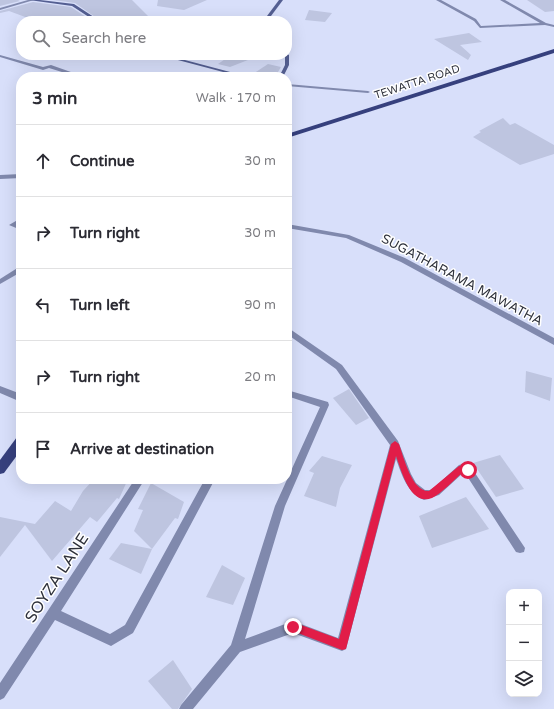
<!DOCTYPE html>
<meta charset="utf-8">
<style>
:root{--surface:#fff;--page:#f7f7f7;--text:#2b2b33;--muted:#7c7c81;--line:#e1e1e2}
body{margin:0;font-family:"Varela Round",sans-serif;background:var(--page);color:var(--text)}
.controls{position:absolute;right:12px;bottom:12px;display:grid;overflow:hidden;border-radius:8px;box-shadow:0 4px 16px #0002}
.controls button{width:36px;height:36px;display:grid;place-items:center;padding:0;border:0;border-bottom:1px solid var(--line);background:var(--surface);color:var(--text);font:20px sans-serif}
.stop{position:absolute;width:12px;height:12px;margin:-9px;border:3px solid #e11d48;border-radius:50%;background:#fff}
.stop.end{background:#e11d48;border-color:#fff;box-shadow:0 1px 4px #0008}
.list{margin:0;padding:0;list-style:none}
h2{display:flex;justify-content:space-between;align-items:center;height:52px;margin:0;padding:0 16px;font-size:17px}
h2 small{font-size:13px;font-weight:400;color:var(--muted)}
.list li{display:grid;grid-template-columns:26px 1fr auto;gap:12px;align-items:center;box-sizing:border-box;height:72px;padding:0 16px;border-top:1px solid var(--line)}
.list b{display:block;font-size:15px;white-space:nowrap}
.list em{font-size:13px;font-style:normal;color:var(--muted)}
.icon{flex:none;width:22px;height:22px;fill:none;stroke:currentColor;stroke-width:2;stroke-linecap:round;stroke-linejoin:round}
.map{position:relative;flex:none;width:554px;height:709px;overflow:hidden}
.search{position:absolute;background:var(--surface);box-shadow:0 4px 16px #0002;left:16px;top:16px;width:276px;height:44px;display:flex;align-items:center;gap:10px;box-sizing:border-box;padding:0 14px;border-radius:16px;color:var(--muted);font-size:15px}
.panel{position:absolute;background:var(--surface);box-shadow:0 4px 16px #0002;left:16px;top:72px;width:276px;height:412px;border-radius:16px}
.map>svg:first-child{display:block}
.building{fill:#bec5e0}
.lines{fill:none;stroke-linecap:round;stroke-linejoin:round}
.street{fill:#8089ad;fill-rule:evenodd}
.secondary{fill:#545f92;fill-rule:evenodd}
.primary{fill:#36407d;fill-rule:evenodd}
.route{fill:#e11d48}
.labels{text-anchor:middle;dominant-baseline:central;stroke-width:3;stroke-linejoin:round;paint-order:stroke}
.far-street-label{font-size:11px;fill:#2f323c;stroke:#fff}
.street-label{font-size:13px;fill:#2f323c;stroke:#fff}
.near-street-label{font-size:16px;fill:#2f323c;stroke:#fff}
</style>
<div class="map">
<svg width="554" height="709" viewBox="0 0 554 709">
<rect width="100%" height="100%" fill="#d8dffa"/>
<g class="building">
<path d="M0 0H18L20 1 0 6Z"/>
<path d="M53 0H132L150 18 101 21 75 3Z"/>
<path d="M158 0H207L184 10 157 6Z"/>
<path d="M527 0H554V11L545 12Z"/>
<path d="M33 2 71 7 92 21H65L62 19 36 21 9 11 0 13V11Z"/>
<path d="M309 10 332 13 325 22 305 20Z"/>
<path d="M469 33 482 42 460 45 471 55 468 60 434 39Z"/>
<path d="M228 57 248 60 230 67 218 64Z"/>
<path d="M268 64 281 67 275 77 253 74Z"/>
<path d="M503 118 510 125 515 123 554 145V154L520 165 473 137 481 132 479 131Z"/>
<path d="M526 371 552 378 550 401 525 392Z"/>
<path d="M349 389 369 418 356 425 333 398Z"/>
<path d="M500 455 524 489 496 497 473 463Z"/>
<path d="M322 456 352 465 340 488 336 507 304 496 314 473 309 471Z"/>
<path d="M94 479H128L119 499 117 498 97 522 90 517 52 561 25 525 0 557V517L35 524 55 501 71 511 83 491Z"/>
<path d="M151 483 184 502 178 519 175 518 152 549 134 531 143 510 138 509Z"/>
<path d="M466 497 489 529 432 548 419 516Z"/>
<path d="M121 543 152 549 141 574 109 559Z"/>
<path d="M222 565 245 578 233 605 206 597Z"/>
<path d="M173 660 192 689 178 709H172L148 681Z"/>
</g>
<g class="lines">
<g class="street">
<path d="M28 0H34L0 10V8Z"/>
<path d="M436 0H441L476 19 481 26 540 23 500 0H505L546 23 554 25V27L545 25 480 28 474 21Z"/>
<path d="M0 55 43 67 51 65 85 77H78L49 68 43 70 0 57Z"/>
<path d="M287 84 368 91 370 92 368 93 287 86Z"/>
<path d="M21 174V178L0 179V175Z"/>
<path d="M21 218V223L17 225 21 226V230L9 225Z"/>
<path d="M287 224 349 235 405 258 554 338V345L401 262 346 238 287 228Z"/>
<path d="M19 267H21V272L0 284V279Z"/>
<path d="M287 327 342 365 398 441 411 474 416 483 425 490H430L436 486 459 465 462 464 471 467 525 548 524 552 520 553 516 552 465 473H463L439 495 424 500C407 493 402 475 396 459L346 649 342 651 293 633 240 652 193 709H179L181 705 231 645 275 506 320 407 287 396V390L328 402 329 405 285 506 245 639 293 621 338 638 390 445 336 369 287 334Z"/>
<path d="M0 386 21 394V402L0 393Z"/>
<path d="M135 479H145L61 611 110 634 125 625 205 479H215L133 633 111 646 55 620 4 698 0 700V683Z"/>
</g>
<g class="secondary">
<path d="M29 0H40L74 4 100 21H95L72 6Z"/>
<path d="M279 0H283L271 16 273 21H269L267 16Z"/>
<path d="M287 54 289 55V65L283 77H279L285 65V55H287Z"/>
<path d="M159 55H166L249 77H242Z"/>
</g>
<g class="primary">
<path d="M554 49V53L287 138V134Z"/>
<path d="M21 436V450L4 473 0 474V460L17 437Z"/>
</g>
</g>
<path class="route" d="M395 441 399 444C404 458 412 492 429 491L459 466 468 467 472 470 468 474 463 472C455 479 441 494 432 498 410 507 401 469 396 456L346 649 342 650 290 630V623L293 622 339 639 391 444Z"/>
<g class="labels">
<g class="far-street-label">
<text transform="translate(417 82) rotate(-18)">TEWATTA ROAD</text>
</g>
<g class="street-label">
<text transform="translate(462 280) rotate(28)">SUGATHARAMA MAWATHA</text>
</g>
<g class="near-street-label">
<text transform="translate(57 578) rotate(-57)">SOYZA LANE</text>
</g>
</g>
</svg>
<div class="controls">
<button>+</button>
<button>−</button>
<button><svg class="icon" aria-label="layers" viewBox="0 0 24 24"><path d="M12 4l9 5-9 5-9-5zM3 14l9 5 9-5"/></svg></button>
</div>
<div class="stop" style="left:468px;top:470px"></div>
<div class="stop end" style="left:293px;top:627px"></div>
<div class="search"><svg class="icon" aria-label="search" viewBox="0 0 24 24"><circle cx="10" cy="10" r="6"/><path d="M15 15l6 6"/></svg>Search here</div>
<section class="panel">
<h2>3 min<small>Walk · 170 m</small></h2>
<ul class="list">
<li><svg class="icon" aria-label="ahead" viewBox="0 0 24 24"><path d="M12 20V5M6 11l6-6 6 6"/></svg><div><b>Continue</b></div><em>30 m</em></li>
<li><svg class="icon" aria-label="right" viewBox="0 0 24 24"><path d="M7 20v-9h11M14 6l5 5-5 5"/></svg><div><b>Turn right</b></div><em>30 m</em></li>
<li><svg class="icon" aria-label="left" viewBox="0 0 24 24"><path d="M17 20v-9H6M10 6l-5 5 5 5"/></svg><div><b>Turn left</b></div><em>90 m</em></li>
<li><svg class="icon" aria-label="right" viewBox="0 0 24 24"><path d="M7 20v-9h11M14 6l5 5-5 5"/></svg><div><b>Turn right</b></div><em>20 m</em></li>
<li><svg class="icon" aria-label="arrive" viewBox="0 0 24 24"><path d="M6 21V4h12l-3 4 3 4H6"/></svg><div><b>Arrive at destination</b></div></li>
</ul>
</section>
</div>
